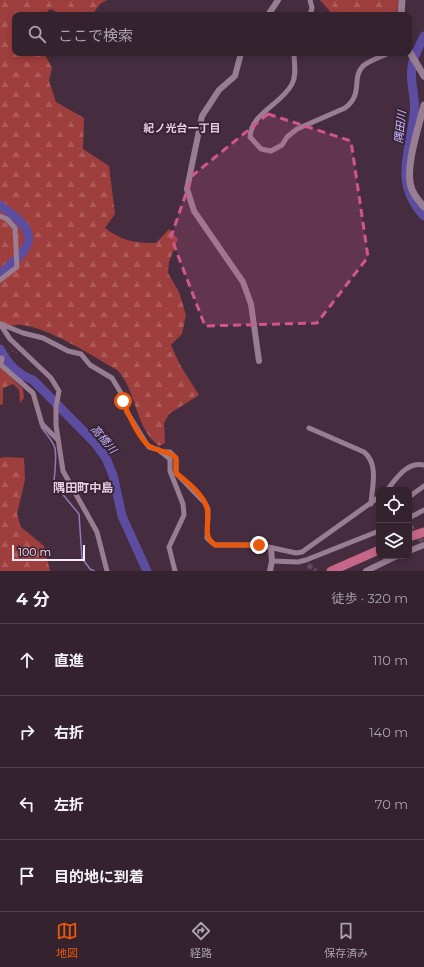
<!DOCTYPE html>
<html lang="ja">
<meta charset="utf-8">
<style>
:root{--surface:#34222f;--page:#3c2a37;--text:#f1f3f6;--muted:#a9a4aa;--line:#4e3f4b;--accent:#ea580c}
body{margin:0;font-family:Montserrat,"Noto Sans JP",sans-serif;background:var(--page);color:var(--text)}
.controls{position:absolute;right:12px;bottom:12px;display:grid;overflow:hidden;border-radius:8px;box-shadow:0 2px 6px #0003}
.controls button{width:36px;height:36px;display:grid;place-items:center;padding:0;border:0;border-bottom:1px solid var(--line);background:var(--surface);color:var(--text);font:20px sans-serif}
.scale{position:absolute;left:12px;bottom:10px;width:73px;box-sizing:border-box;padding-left:4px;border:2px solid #f9e9f5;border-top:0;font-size:11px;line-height:14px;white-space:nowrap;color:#f9e9f5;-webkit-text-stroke:3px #3a2335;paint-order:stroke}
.stop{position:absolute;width:12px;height:12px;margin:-9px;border:3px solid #ea580c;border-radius:50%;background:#fff}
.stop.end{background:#ea580c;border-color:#fff;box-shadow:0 1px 4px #0008}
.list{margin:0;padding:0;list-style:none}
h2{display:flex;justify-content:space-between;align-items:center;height:52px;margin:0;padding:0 16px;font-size:17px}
h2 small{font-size:13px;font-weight:400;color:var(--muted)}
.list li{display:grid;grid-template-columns:26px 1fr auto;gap:12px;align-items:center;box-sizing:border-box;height:72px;padding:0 16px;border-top:1px solid var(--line)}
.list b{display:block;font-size:15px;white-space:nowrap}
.list em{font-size:13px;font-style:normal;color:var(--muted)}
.icon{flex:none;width:22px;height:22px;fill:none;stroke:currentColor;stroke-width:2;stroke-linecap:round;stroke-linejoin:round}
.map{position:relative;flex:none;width:424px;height:571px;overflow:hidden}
.search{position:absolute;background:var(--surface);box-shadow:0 2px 6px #0003;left:12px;right:12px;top:12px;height:44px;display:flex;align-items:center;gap:10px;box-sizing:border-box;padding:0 14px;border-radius:8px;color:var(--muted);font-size:15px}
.sheet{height:340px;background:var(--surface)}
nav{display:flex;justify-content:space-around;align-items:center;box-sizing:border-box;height:56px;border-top:1px solid var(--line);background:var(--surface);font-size:11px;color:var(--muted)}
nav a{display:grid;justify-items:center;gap:2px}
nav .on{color:var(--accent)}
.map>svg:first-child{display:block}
.forest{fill:url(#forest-firs)}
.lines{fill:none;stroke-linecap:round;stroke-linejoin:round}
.stream{stroke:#8b7cba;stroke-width:1.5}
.river{stroke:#5c4da0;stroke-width:9}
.minor-tunnel{stroke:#60495a;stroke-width:5;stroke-dasharray:5 2.5;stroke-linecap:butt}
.path{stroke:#836e7e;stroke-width:1;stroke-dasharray:1 3;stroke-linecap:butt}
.minor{stroke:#997d92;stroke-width:5}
.tertiary{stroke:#997d92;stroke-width:6}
.secondary{stroke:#997d92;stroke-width:7}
.motorway{stroke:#c66787;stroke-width:9}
.route{stroke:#ea580c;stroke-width:5}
.marked{fill:#d25789;fill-opacity:0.2;stroke:#d25789;stroke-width:3;stroke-dasharray:8 5;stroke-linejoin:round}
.labels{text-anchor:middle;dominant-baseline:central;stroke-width:4;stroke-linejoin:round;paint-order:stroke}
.water-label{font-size:11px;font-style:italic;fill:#c0bafe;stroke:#3a2335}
.neighbourhood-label{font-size:11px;font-weight:bold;fill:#eacbe1;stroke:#3a2335}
.quarter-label{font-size:12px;font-weight:bold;fill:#eacbe1;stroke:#3a2335}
</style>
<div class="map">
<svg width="424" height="571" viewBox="0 0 424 571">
<defs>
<pattern id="forest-firs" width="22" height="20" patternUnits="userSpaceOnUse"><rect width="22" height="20" fill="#9e3e3d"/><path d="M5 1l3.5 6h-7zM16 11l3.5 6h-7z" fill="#ac5a5a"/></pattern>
</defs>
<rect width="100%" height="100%" fill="#452d3f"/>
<g class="forest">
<path d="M0 0H107L100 4 92 15H64L50 9 44 15H15V53H44L52 68 49 81 56 102 84 118 83 149 109 166 115 214 105 228C122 241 135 243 156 243L169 229 178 239 169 262 168 273 179 292 186 315 182 334 171 345 180 365 199 395 169 414 164 423 165 443 159 446C134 427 138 392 117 370 93 356 49 328 22 325 15 324 7 327 0 328Z"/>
<path d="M320 0H398L397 15H333Z"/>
<path d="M0 367 23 389 24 398 20 403 19 390 13 384 3 388V404L0 405Z"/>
<path d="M6 457 24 458 25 480 17 514 21 527 44 546 50 571H0V458Z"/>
</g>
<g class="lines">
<g class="stream">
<path d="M5 358 11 370 22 380"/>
<path d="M41 427C56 446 57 445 55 470 55 476 53 479 55 485L79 514 82 558 90 569 94 571"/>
</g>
<g class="river">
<path d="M424 36C420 46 413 55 412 67 409 83 417 99 414 115 409 155 394 183 424 216"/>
<path d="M0 205C26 225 43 237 12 263 8 267 5 271 0 273"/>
<path d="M0 349C8 364 17 374 33 380L95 443 106 458 113 475 122 516 147 571"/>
</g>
<g class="minor-tunnel">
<path d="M410 526 423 542"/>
<path d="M308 565 316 571"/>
</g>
<path class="path" d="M5 355 13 351 19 354"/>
<g class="minor">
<path d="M310 0 312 8 310 15"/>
<path d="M294 53C294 63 297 75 292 84 282 104 251 113 250 137L261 149 271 151 282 145 287 137 297 129 345 108C364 94 351 78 363 66 370 60 381 57 389 53"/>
<path d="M0 216 7 219 15 228 17 267 0 280"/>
<path d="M0 324 10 339 51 378 59 391 56 407V425L63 471 97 532 107 571"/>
<path d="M1 324 23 333 43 338 68 351 81 354 90 365 112 378 121 393 127 412 146 443 149 447 159 450 170 459V471L183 504 184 515 169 547 175 571"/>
<path d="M2 358 1 365 33 393 42 424 58 440"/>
<path d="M309 428 364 452C379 464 372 487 371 504"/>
<path d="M161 452H170L176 458V473L205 503 208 509 207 538 215 545H259L296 553 302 552 379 497"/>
<path d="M387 490C396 479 407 461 424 465"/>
<path d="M409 497 424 486"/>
<path d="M409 518 424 510"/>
<path d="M409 524 410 526"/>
<path d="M272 561 298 562 306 560 379 531"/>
</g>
<g class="tertiary">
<path d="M268 15 278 0"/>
<path d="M241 53 235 76 219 90 202 116 187 189 194 211 243 282 251 304 259 361"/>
<path d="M409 551 424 545"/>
<path d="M270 571 272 561 271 548"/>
<path d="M366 571 397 556"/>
</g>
<g class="secondary">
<path d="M401 15 402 0"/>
<path d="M409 51 424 76"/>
<path d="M424 105C419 125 407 162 410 182 411 192 418 200 424 207"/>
</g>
<g class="motorway">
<path d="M409 537 424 532"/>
<path d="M331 571 379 550"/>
</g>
</g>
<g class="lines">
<path class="route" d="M123 401C127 412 141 443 151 447 160 452 169 451 176 458V473C187 482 203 494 207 508 211 522 201 535 215 545H259"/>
</g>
<path class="marked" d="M268 114 351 141 368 257 317 323 205 326 171 237 192 176Z"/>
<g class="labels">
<g class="water-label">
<text transform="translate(400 127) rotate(-84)">隅田川</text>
<text transform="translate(104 439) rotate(50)">高橋川</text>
</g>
<g class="neighbourhood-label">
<text x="182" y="128">紀ノ光台一丁目</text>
</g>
<g class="quarter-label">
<text x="83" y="487">隅田町中島</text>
</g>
</g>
</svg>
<div class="controls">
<button><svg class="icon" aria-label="locate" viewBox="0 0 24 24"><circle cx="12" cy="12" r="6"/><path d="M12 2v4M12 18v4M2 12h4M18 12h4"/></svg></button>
<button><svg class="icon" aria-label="layers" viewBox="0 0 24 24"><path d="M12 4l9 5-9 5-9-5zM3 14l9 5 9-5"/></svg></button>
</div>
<div class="scale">100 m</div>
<div class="stop" style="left:123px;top:401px"></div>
<div class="stop end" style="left:259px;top:545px"></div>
<div class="search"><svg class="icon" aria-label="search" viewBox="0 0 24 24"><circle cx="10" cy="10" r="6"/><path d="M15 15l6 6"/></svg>ここで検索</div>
</div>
<section class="sheet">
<h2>4 分<small>徒歩 · 320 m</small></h2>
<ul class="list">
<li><svg class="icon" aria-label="ahead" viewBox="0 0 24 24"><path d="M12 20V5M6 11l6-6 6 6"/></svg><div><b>直進</b></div><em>110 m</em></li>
<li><svg class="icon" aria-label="right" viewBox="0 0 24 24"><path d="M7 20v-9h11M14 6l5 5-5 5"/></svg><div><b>右折</b></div><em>140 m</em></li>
<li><svg class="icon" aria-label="left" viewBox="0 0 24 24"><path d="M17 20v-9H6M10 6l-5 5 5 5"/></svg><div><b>左折</b></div><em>70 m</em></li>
<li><svg class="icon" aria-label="arrive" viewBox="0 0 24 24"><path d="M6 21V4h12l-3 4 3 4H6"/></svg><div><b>目的地に到着</b></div></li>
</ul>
</section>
<nav>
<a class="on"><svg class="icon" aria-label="map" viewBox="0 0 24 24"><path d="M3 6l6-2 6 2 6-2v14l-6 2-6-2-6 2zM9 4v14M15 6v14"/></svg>地図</a>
<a><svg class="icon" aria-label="directions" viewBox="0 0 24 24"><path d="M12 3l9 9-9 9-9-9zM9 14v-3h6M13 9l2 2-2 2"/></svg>経路</a>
<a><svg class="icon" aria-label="saved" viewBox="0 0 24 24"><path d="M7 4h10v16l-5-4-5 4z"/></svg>保存済み</a>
</nav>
